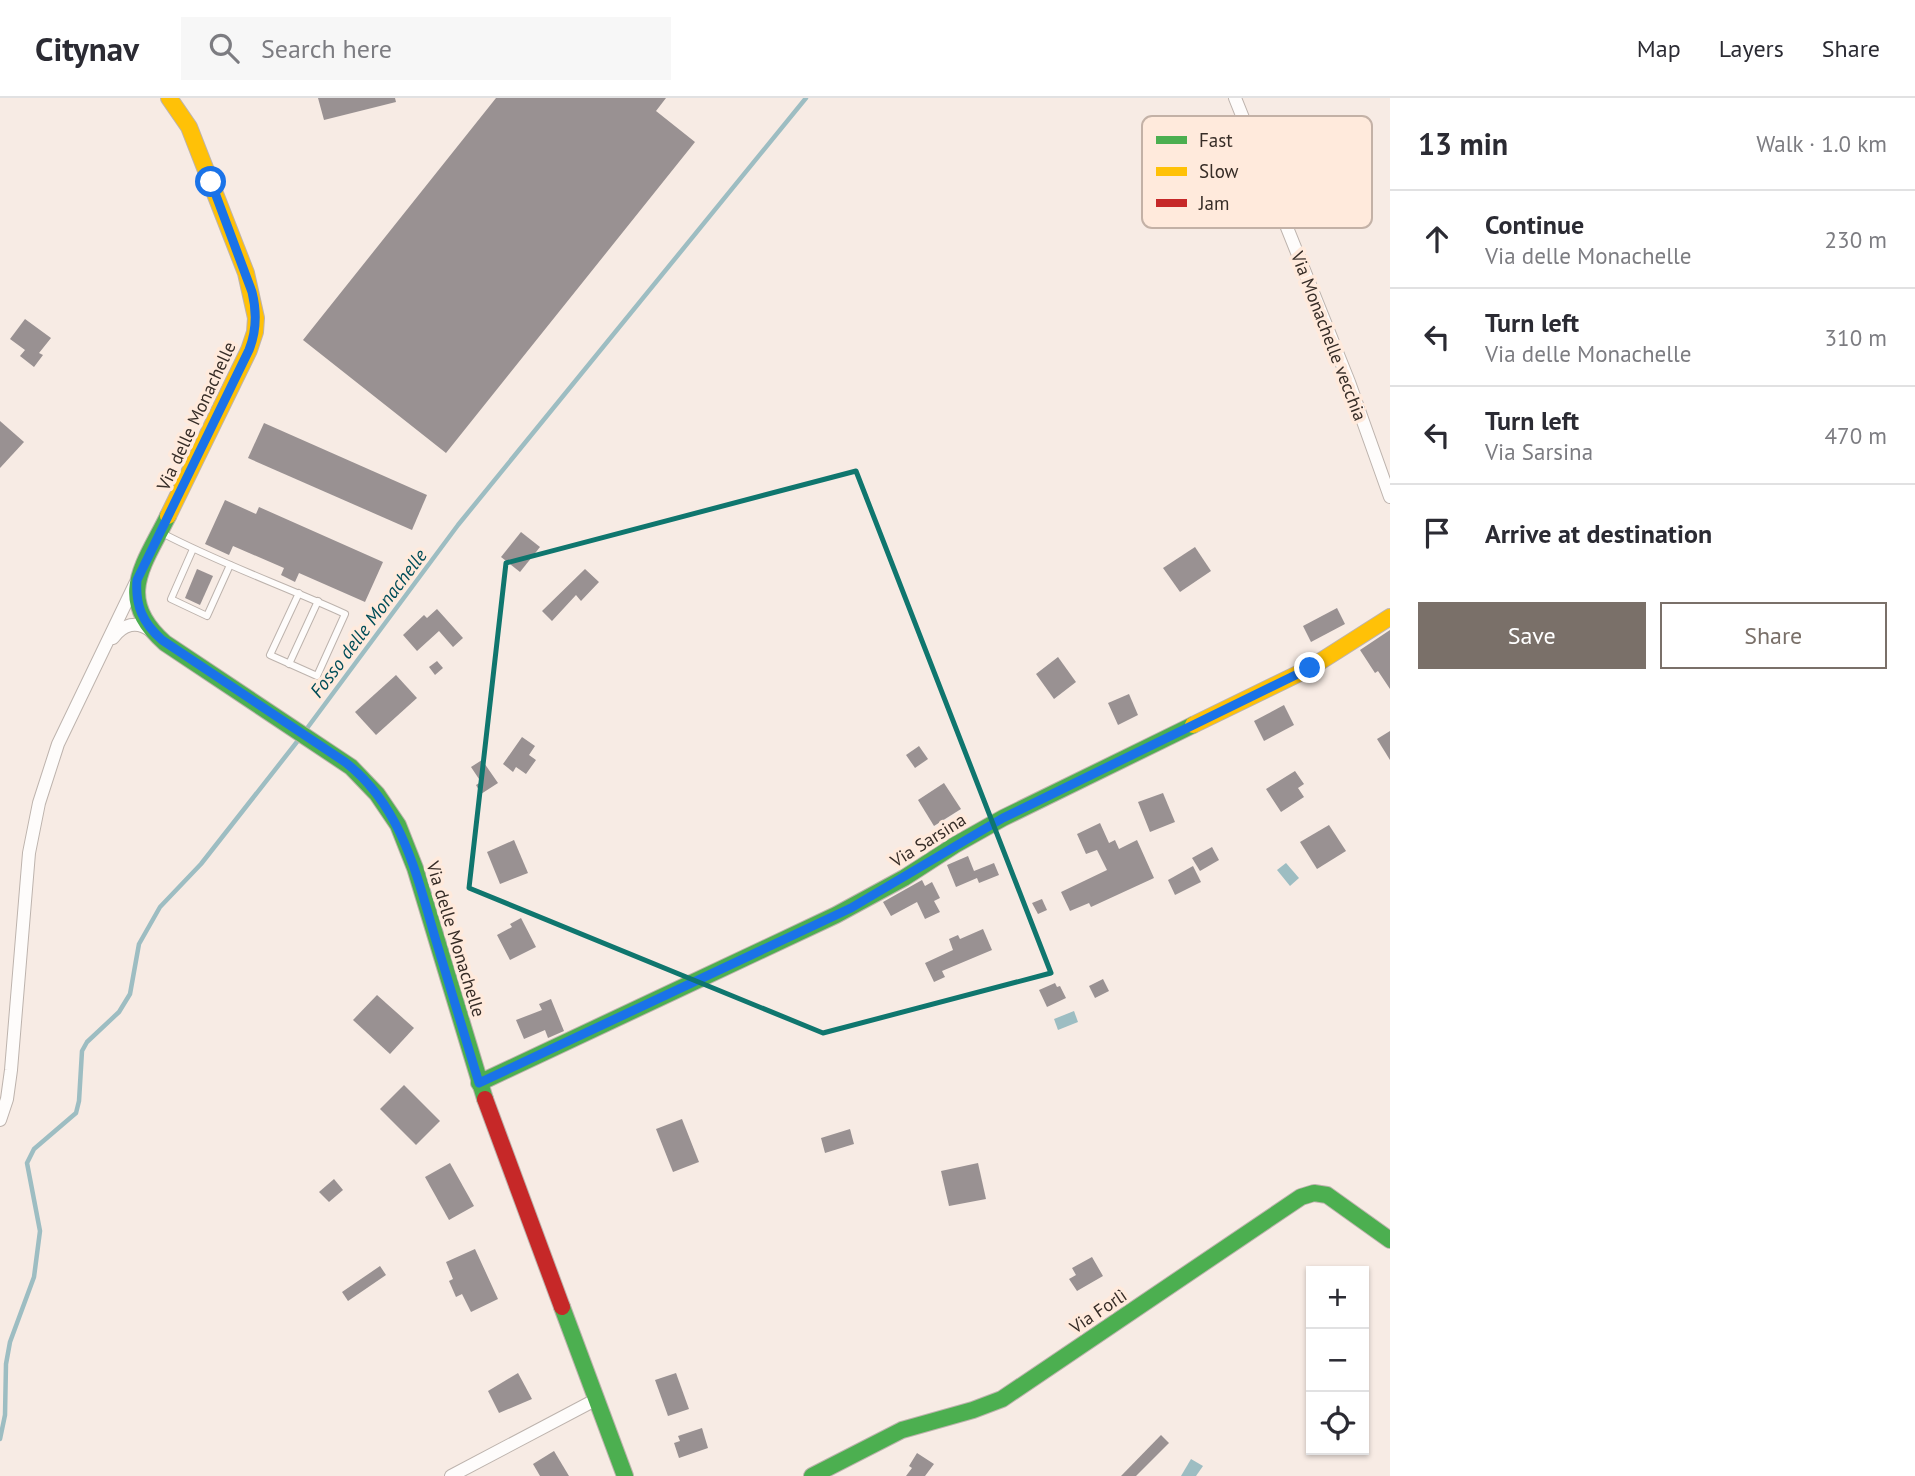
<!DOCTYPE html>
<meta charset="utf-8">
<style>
:root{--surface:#fff;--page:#f7f7f7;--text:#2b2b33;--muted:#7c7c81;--line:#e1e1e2;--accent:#7a7069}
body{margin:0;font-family:"PT Sans",sans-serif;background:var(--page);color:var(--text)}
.controls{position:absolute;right:21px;bottom:21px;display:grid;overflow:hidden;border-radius:0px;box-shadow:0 2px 5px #0004}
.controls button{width:63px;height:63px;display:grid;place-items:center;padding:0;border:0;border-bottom:2px solid var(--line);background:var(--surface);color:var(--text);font:35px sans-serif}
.stop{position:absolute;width:21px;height:21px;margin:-16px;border:5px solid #1a73e8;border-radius:50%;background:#fff}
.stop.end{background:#1a73e8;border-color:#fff;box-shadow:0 2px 7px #0008}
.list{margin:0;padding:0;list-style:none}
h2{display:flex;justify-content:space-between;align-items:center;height:91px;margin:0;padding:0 28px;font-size:30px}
h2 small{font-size:23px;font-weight:400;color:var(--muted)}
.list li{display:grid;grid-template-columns:46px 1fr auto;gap:21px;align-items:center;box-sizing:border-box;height:98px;padding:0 28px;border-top:2px solid var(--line)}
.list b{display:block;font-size:26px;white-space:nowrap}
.list p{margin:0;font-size:23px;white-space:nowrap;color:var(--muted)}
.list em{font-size:23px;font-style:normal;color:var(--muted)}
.actions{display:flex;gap:14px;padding:21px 28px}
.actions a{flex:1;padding:16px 0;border:2px solid var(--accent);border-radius:0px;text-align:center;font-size:24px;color:var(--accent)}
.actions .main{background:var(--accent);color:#fff}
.icon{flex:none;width:38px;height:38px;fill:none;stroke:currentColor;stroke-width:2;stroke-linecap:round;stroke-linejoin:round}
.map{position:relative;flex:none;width:1390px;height:1378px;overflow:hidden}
header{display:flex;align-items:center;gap:42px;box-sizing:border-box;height:98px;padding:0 35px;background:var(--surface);border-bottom:2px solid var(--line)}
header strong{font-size:33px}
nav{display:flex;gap:38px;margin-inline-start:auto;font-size:24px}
.search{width:490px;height:63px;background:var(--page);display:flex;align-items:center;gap:18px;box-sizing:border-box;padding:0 24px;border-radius:0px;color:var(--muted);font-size:26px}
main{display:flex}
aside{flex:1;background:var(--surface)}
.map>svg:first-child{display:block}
.water{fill:#9dbdc2}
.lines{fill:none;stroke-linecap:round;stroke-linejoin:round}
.stream{stroke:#9dbdc2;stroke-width:4.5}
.building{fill:#999192}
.lane-casing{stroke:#bdb3ad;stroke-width:8}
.street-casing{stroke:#bdb3ad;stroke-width:14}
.fast-casing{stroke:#bdb3ad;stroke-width:18}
.slow-casing{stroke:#bdb3ad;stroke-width:18}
.jam-casing{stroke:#bdb3ad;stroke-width:18}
.lane{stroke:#fefcfb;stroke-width:6}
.street{stroke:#fefcfb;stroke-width:12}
.fast{stroke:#4caf50;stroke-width:16}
.slow{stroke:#ffc107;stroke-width:16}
.jam{stroke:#c62828;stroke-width:16}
.route{stroke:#1a73e8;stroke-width:9}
.marked{fill:none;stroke:#0f766e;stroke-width:5;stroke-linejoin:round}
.labels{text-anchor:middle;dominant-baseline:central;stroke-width:7;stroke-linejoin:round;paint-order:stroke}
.street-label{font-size:18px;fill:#372d27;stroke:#ffeadc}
.water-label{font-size:19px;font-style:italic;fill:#004d58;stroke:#ffeadc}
.key{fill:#ffeadc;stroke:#c3b1a6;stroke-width:2}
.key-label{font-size:19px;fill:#372d27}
</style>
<header>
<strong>Citynav</strong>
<div class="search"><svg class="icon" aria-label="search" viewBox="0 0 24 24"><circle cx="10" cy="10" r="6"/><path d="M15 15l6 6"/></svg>Search here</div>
<nav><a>Map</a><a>Layers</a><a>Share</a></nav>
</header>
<main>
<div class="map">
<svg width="1390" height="1378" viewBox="0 0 1390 1378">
<rect width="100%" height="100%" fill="#f7ebe4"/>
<g class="water">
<path d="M1286 765 1299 780 1290 788 1277 772Z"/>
<path d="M1074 913 1078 924 1058 932 1054 921Z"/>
<path d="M1191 1361 1203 1368 1196 1378H1181Z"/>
</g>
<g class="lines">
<g class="stream">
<path d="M305 633 458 427 806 0"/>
<path d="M0 1341 5 1317 6 1266 10 1244 34 1179 40 1133 27 1065 34 1051 76 1015 79 1003 82 953 87 944 119 914 130 896 139 846 160 809 201 766 300 640"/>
</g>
</g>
<g class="building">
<path d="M318 0H395L396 4 324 22Z"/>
<path d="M496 0H666L656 13 695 44 446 355 303 242Z"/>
<path d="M25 221 51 240 39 255 43 257 34 269 20 258 25 252 10 241Z"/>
<path d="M0 323 24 344 0 370Z"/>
<path d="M264 325 427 397 412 432 248 360Z"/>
<path d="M225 402 256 416 259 409 383 464 365 504 299 475 295 484 281 477 284 470 233 448 229 457 205 446Z"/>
<path d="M521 434 540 449 520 474 501 459Z"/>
<path d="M1195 449 1211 473 1180 494 1163 470Z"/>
<path d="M197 471 213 478 200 507 185 500Z"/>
<path d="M585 471 599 484 581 503 576 497 552 523 542 513Z"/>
<path d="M1337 510 1345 526 1311 544 1303 528Z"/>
<path d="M437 511 463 540 453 549 439 533 417 553 403 537 424 517 427 520Z"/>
<path d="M1390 532V591L1378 573 1375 575 1360 552Z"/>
<path d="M1058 559 1076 584 1054 601 1036 576Z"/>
<path d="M437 563 443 570 435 577 429 569Z"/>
<path d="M396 577 417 600 376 637 355 614Z"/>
<path d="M1129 596 1138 617 1118 627 1108 605Z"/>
<path d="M1284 607 1294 627 1264 643 1254 623Z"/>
<path d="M1390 633V662L1377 641Z"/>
<path d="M522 639 535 648 529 657 536 662 526 676 516 669 513 674 503 666Z"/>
<path d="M919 648 928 661 915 670 906 657Z"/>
<path d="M482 662 498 685 481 696 476 687 481 684 471 669Z"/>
<path d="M1295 673 1304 686 1298 690 1304 699 1281 714 1266 691Z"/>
<path d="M944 685 961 711 934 728 918 702Z"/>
<path d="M1163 695 1175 724 1150 734 1138 704Z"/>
<path d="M1100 725 1109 745 1115 742 1119 751 1137 742 1154 780 1091 809 1089 805 1070 813 1061 794 1107 772 1097 752 1086 756 1077 736Z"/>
<path d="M1329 727 1346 753 1317 771 1300 744Z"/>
<path d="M514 742 528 775 500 786 487 754Z"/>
<path d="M1212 749 1219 762 1200 773 1192 760Z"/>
<path d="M968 758 974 773 994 765 999 777 979 785 977 780 956 789 947 767Z"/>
<path d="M1193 768 1201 784 1175 797 1168 782Z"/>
<path d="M922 782 925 788 932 784 940 800 934 803 940 814 925 821 917 804 891 818 883 804Z"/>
<path d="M1042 801 1047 812 1038 816 1032 805Z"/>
<path d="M521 820 536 849 510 862 497 837 512 829 510 826Z"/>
<path d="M983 831 992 852 942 873 945 879 934 884 925 865 953 852 949 841 958 837 960 841Z"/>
<path d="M1103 881 1109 893 1095 900 1089 888Z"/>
<path d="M1055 885 1057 889 1060 888 1066 900 1047 909 1039 892Z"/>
<path d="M377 897 414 930 390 956 353 922Z"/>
<path d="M551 901 564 933 548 940 545 932 524 941 516 922 542 912 539 906Z"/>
<path d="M404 987 440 1023 416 1047 380 1011Z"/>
<path d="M682 1021 699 1064 673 1074 656 1031Z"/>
<path d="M850 1031 854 1046 825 1055 821 1040Z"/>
<path d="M450 1065 474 1108 449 1122 425 1079Z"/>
<path d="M978 1065 986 1101 949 1108 941 1073Z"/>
<path d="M334 1081 343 1092 329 1104 319 1094Z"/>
<path d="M475 1151 498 1201 471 1214 462 1196 456 1199 449 1183 453 1181 446 1164Z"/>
<path d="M1092 1159 1103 1178 1077 1193 1069 1181 1076 1177 1072 1170Z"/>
<path d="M380 1168 386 1177 348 1203 342 1194Z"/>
<path d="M518 1275 532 1301 499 1315 488 1293Z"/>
<path d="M676 1275 689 1311 668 1318 655 1282Z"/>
<path d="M702 1330 708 1350 679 1360 674 1345 680 1343 678 1338Z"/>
<path d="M1161 1337 1169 1345 1136 1378H1121Z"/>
<path d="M554 1353 569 1378H540L533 1366Z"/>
<path d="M917 1355 934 1366 925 1378H906L912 1370 909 1368Z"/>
</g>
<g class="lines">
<g class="lane-casing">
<g id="lane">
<path d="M162 435C221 466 284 488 345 516L317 578 270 557 299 495"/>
<path d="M193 451 171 501 207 518 230 467"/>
<path d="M289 566 318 503"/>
</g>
</g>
<g class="street-casing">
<g id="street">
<path d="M1235 0 1349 284 1390 399"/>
<path d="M113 540C123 526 137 522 151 533"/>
<path d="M0 1022 7 1001 11 972 29 755 39 705 58 646 135 486"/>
<path d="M451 1378 597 1301"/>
</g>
</g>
<g class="fast-casing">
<g id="fast">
<path d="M168 418C144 467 114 500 165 545L351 669 377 696 398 727 415 770 485 1001"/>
<path d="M479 985 836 817 904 780 955 747 1003 720 1193 627"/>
<path d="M562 1209 625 1378"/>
<path d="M812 1378 902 1332 973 1312 1002 1301 1301 1099 1314 1095 1327 1097 1390 1142"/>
</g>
</g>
<g class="slow-casing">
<g id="slow">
<path d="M168 418 249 252 255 234 256 220 246 175 189 29 169 0"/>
<path d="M1193 627 1310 570 1390 519"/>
</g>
</g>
<g class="jam-casing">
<path id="jam" d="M485 1001 562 1209"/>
</g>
<use href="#lane" class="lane"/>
<use href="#street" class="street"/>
<use href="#fast" class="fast"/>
<use href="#slow" class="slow"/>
<use href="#jam" class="jam"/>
</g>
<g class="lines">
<path class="route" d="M211 84 252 194C257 214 257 232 249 252L137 482C135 508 143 525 162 542L345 664C403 709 417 779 437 846 451 892 465 939 479 985L851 810 1003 720 1310 570"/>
</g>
<path class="marked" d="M856 373 1051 875 823 935 469 790 506 465Z"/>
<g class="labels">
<g class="street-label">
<text transform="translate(1329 238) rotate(69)">Via Monachelle vecchia</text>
<text transform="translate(196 318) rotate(-65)">Via delle Monachelle</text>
<text transform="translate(928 742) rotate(-32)">Via Sarsina</text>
<text transform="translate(456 841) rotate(73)">Via delle Monachelle</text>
<text transform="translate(1098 1213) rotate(-34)">Via Forlì</text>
</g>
<g class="water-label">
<text transform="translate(368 525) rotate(-53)">Fosso delle Monachelle</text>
</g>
</g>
<rect x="1142" y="18" width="230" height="112" rx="10" class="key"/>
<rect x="1156" y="38" width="31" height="8" fill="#4caf50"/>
<rect x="1156" y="69" width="31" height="9" fill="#ffc107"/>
<rect x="1156" y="101" width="31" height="8" fill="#c62828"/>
<g class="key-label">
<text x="1199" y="49">Fast</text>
<text x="1199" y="80">Slow</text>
<text x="1199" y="112">Jam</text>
</g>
</svg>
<div class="controls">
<button>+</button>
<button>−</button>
<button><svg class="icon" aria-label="locate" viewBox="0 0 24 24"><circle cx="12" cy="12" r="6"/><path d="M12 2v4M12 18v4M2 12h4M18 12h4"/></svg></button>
</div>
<div class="stop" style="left:211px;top:84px"></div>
<div class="stop end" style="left:1310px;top:570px"></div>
</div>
<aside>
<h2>13 min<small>Walk · 1.0 km</small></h2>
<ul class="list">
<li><svg class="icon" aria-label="ahead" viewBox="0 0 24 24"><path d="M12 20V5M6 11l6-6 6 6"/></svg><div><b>Continue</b><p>Via delle Monachelle</p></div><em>230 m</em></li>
<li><svg class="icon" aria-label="left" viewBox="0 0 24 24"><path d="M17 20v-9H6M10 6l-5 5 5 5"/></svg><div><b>Turn left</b><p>Via delle Monachelle</p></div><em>310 m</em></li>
<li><svg class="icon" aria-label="left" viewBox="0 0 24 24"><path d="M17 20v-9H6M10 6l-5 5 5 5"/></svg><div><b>Turn left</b><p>Via Sarsina</p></div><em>470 m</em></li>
<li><svg class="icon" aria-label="arrive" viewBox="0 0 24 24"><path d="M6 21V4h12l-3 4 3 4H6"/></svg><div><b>Arrive at destination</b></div></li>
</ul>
<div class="actions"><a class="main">Save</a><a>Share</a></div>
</aside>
</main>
